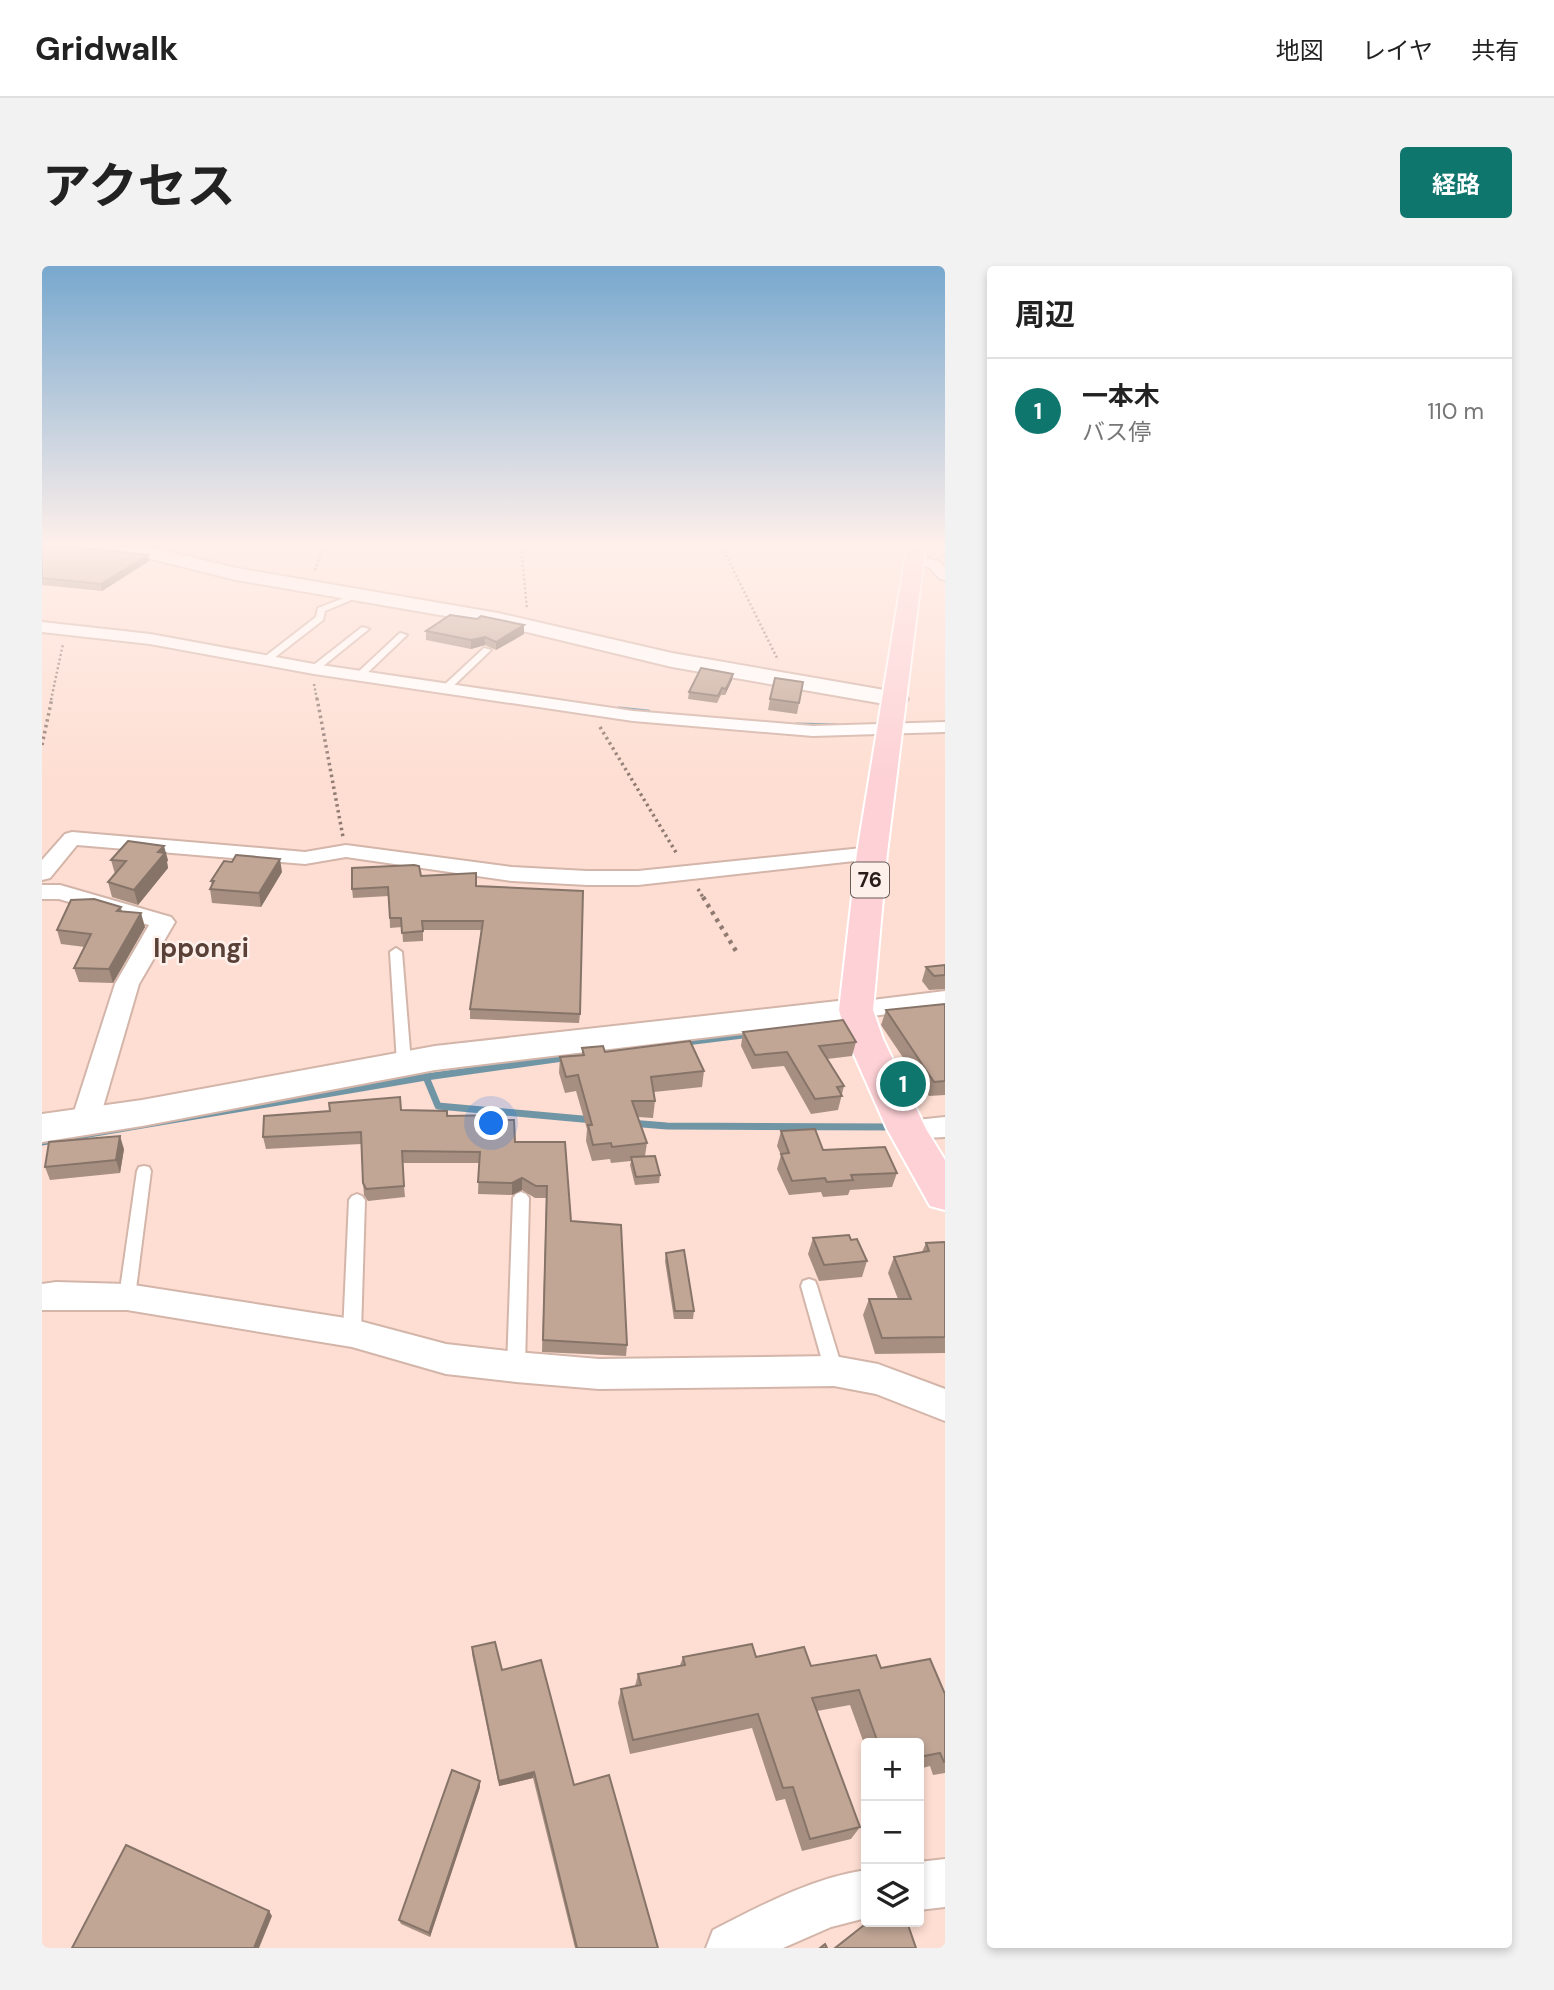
<!DOCTYPE html>
<html lang="ja">
<meta charset="utf-8">
<style>
:root{--surface:#fff;--page:#f2f2f2;--text:#222;--muted:#767676;--line:#e0e0e0;--accent:#0f766e}
body{margin:0;font-family:"DM Sans","Noto Sans JP",sans-serif;background:var(--page);color:var(--text)}
.controls{position:absolute;right:21px;bottom:21px;display:grid;overflow:hidden;border-radius:7px;box-shadow:0 4px 10px #0003}
.controls button{width:63px;height:63px;display:grid;place-items:center;padding:0;border:0;border-bottom:2px solid var(--line);background:var(--surface);color:var(--text);font:35px sans-serif}
.you{position:absolute;left:450px;top:858px;width:24px;height:24px;margin:-18px;border:5px solid #fff;border-radius:50%;background:#1a73e8;box-shadow:0 0 0 10px #1a73e833}
.badge{display:grid;place-items:center;width:46px;height:46px;border-radius:50%;background:var(--accent);color:#fff;font-size:23px;font-weight:700}
.pin{position:absolute;translate:-50% -50%;border:4px solid #fff;box-shadow:0 2px 7px #0006}
.list{margin:0;padding:0;list-style:none}
h2{display:flex;justify-content:space-between;align-items:center;height:91px;margin:0;padding:0 28px;font-size:30px}
h2 small{font-size:23px;font-weight:400;color:var(--muted)}
.list li{display:grid;grid-template-columns:46px 1fr auto;gap:21px;align-items:center;box-sizing:border-box;height:105px;padding:0 28px;border-top:2px solid var(--line)}
.list b{display:block;font-size:26px;white-space:nowrap}
.list p{margin:0;font-size:23px;white-space:nowrap;color:var(--muted)}
.list em{font-size:23px;font-style:normal;color:var(--muted)}
.icon{flex:none;width:38px;height:38px;fill:none;stroke:currentColor;stroke-width:2;stroke-linecap:round;stroke-linejoin:round}
.map{position:relative;flex:none;width:903px;height:1682px;overflow:hidden;border-radius:7px}
header{display:flex;align-items:center;gap:42px;box-sizing:border-box;height:98px;padding:0 35px;background:var(--surface);border-bottom:2px solid var(--line)}
header strong{font-size:33px}
nav{display:flex;gap:38px;margin-inline-start:auto;font-size:24px}
.intro{display:flex;align-items:center;justify-content:space-between;box-sizing:border-box;height:168px;padding:0 42px}
h1{margin:0;font-size:49px}
.button{padding:18px 32px;border-radius:7px;background:var(--accent);color:#fff;font-size:24px;font-weight:700}
main{display:flex;gap:42px;padding:0 42px}
aside{flex:1;background:var(--surface);border-radius:7px;box-shadow:0 4px 10px #0003}
.map>svg:first-child{display:block}
.lines{fill:none;stroke-linecap:round;stroke-linejoin:round}
.stream-far2{stroke:#7096a6;stroke-width:4.5}
.stream-far1{stroke:#7096a6;stroke-width:5}
.stream{stroke:#7096a6;stroke-width:7}
.lane-casing{stroke:#d3b5a9;stroke-width:4}
.street-casing{stroke:#d3b5a9;stroke-width:4}
.secondary-casing{stroke:#d3b5a9;stroke-width:4}
.primary-casing{stroke:#fff;stroke-width:4}
.path-far2{stroke:#907b73;stroke-width:2.5;stroke-dasharray:2 2.5;stroke-linecap:butt}
.path-far1{stroke:#907b73;stroke-width:3.5;stroke-dasharray:2.5 3.5;stroke-linecap:butt}
.path{stroke:#907b73;stroke-width:4.5;stroke-dasharray:3.5 5;stroke-linecap:butt}
.lane{fill:#fff;fill-rule:evenodd}
.street{fill:#fff;fill-rule:evenodd}
.secondary{fill:#fff;fill-rule:evenodd}
.primary{fill:#fdd1d5;fill-rule:evenodd}
.wall{fill:#a68f81}
.shaded-wall{fill:#877469}
.building{fill:#c1a696;stroke:#877469;stroke-width:2}
.labels{text-anchor:middle;dominant-baseline:central;stroke-width:5;stroke-linejoin:round;paint-order:stroke}
.shield{fill:#fdf0eb;stroke:#685c58;stroke-width:2}
.shield-label{font-size:21px;font-weight:bold;fill:#281d19}
.quarter-label{font-size:26px;font-weight:bold;fill:#5a4137;stroke:#fdf0eb}
</style>
<header>
<strong>Gridwalk</strong>
<nav><a>地図</a><a>レイヤ</a><a>共有</a></nav>
</header>
<div class="intro"><h1>アクセス</h1><a class="button">経路</a></div>
<main>
<div class="map">
<svg width="903" height="1682" viewBox="0 0 903 1682">
<rect width="100%" height="100%" fill="#feded2"/>
<g class="lines">
<path class="stream-far2" d="M48 362 108 369"/>
<g class="stream-far1">
<path d="M577 443 606 446"/>
<path d="M755 459 795 460"/>
</g>
<g class="stream">
<path d="M555 787 709 768"/>
<path d="M384 811 396 840 551 854"/>
<path d="M588 857 625 860 855 861"/>
<path d="M0 876 384 811 528 791"/>
</g>
<g class="lane-casing">
<g id="lane">
<path d="M312 328 319 330 283 345 281 354 227 396H221V392L274 351 276 342Z"/>
<path d="M320 361 327 363 275 405H269V401Z"/>
<path d="M358 367 365 369 320 412H314V408Z"/>
<path d="M442 382 449 384 406 425H400V421Z"/>
<path d="M354 682 360 686 369 797 362 801 355 797 348 686Z"/>
<path d="M102 900 107 901 109 905 93 1031 91 1036 85 1038 79 1036 77 1031 95 905 97 901Z"/>
<path d="M479 926 484 928 487 932 483 1101 480 1106 474 1108 468 1106 465 1101 471 932 474 928Z"/>
<path d="M315 928 320 930 323 934 319 1067 316 1072 310 1074 304 1072 301 1067 307 934 310 930Z"/>
<path d="M767 1013 773 1015 775 1020 801 1105 798 1110 792 1112 786 1110 783 1105 759 1020 761 1015Z"/>
</g>
</g>
<g class="street-casing">
<g id="street">
<path d="M872 290 897 295 903 302V314L898 313 887 301 867 297V291Z"/>
<path d="M0 356 108 368 272 398 591 445 771 460 903 456V466L771 470 591 455 272 408 108 378 0 366Z"/>
<path d="M30 566 263 586 304 579 470 601 545 605H596L830 581 838 582 841 587 838 592 830 593 596 619H545L470 615 304 591 263 598 35 579 8 612 0 614V594L23 568Z"/>
<path d="M0 619H18L129 651 133 656 97 718 57 855 53 862 43 865 33 862 29 855 73 718 107 659 17 633H0Z"/>
<path d="M903 725V741L814 752 805 750 801 744 805 738 814 736Z"/>
<path d="M903 851V871L865 873 855 870 851 863 855 856Z"/>
<path d="M14 1016 85 1018 310 1053 404 1078 474 1086 557 1093 792 1090 836 1098 903 1123V1155L834 1128 792 1120 557 1123 474 1116 404 1108 310 1081 85 1044H0V1018Z"/>
<path d="M903 1593V1641L877 1644V1596Z"/>
<path d="M824 1604V1652L789 1661 741 1682H664L671 1664C720 1639 770 1612 824 1604Z"/>
</g>
</g>
<g class="secondary-casing">
<g id="secondary">
<path d="M75 281H106L194 302 456 347 630 387 854 426 862 428 866 433 862 438 854 440 630 401 456 359 194 314 78 285Z"/>
<path d="M814 733 826 736 831 744 826 752 393 804 100 860 0 876V848L100 834 393 780Z"/>
</g>
</g>
<g class="primary-casing">
<path id="primary" d="M865 281H883L845 587 831 744 841 773 884 863 903 894V944L888 940 845 863 805 773 797 744 815 587Z"/>
</g>
<g class="path-far2">
<path d="M479 281 485 343"/>
<path d="M680 281 736 394"/>
<path d="M273 304 281 281"/>
<path d="M272 418 275 434"/>
<path d="M9 434 21 378"/>
</g>
<g class="path-far1">
<path d="M275 432 301 571"/>
<path d="M558 461 635 588"/>
<path d="M0 479 10 432"/>
<path d="M656 623 662 633"/>
</g>
<path class="path" d="M661 631 694 685"/>
<use href="#lane" class="lane"/>
<use href="#street" class="street"/>
<use href="#secondary" class="secondary"/>
<use href="#primary" class="primary"/>
</g>
<g class="wall">
<path d="M0 281 107 295 60 325 0 319Z"/>
<path d="M384 365 482 368 454 384 443 379 429 383 384 374Z"/>
<path d="M691 408 690 414 683 429H679L675 437 646 433 647 426Z"/>
<path d="M761 416 755 448 726 444 728 433Z"/>
<path d="M69 594H126L125 596 126 602 96 639 70 631 66 616 73 608Z"/>
<path d="M240 606 219 641 170 637 168 623 170 620 169 615Z"/>
<path d="M379 610 434 620 538 748 537 757 428 753V743L439 664H381V675L361 676 360 661 348 662 347 630 311 632 310 623Z"/>
<path d="M79 641 80 646 103 661 71 717 37 716 32 702 43 681 19 678 15 664Z"/>
<path d="M903 699V723L887 724 880 715 884 701Z"/>
<path d="M903 738V829L887 830 839 759 844 744Z"/>
<path d="M701 766 814 776 810 790 785 793 802 820 796 844 769 848 742 800 710 803 699 780Z"/>
<path d="M540 782 662 805 660 821 612 826 613 835 611 852 596 851 605 877 603 890 618 909 617 917 593 919 588 899 589 895 569 897 568 893 550 895 544 875 545 863 534 825 523 827 517 807 518 791 540 789Z"/>
<path d="M359 844 458 854 529 955 585 1079 584 1090 500 1086 504 932H493L480 924 470 929 436 928 437 897H360L363 931 326 935 322 929 321 917 319 878 224 883 221 871 288 845Z"/>
<path d="M739 865 781 884 855 907 850 921 808 924 806 929 781 931 779 926 747 929 735 903 739 889 735 880Z"/>
<path d="M82 883 78 907 8 914 3 901Z"/>
<path d="M771 972 809 974 825 995 820 1011 777 1015 766 988Z"/>
<path d="M903 976V1087L833 1088 821 1049 827 1033H856L846 1007 852 991 880 986 884 977Z"/>
<path d="M624 987 652 1045 651 1053H632L623 995Z"/>
<path d="M430 1381 460 1404 532 1519 616 1682H533L491 1512 457 1520 430 1388Z"/>
<path d="M641 1391H714L769 1400 839 1402 903 1428V1507L891 1509 888 1500 877 1503V1477H824V1483L808 1439 775 1445 818 1561 809 1573 760 1585 743 1533 734 1535 710 1462 588 1488 576 1437 579 1423 593 1420 596 1408 638 1399Z"/>
<path d="M438 1521 388 1671 359 1658 357 1654Z"/>
</g>
<g class="shaded-wall">
<path d="M106 289 107 295 60 325 59 318Z"/>
<path d="M482 359V368L454 384V376Z"/>
<path d="M443 371V379L429 383V374Z"/>
<path d="M691 408 690 414 683 429 684 423Z"/>
<path d="M122 580 126 594 125 596 126 602 96 639 92 624 116 586Z"/>
<path d="M238 593 240 606 219 641 217 627Z"/>
<path d="M99 647 103 661 71 717 67 703Z"/>
<path d="M78 870 82 883 78 907 74 894Z"/>
<path d="M480 912V924L470 929V917Z"/>
<path d="M492 1506 491 1512 457 1520V1515Z"/>
<path d="M438 1515V1521L388 1671 387 1667Z"/>
<path d="M227 1645 230 1650 217 1682H212Z"/>
</g>
<g class="building">
<path d="M0 281H29L106 289 59 318 0 312Z"/>
<path d="M408 349 435 353 439 350 482 359 454 376 443 371 429 374 384 365Z"/>
<path d="M659 402 691 408 684 423 680 422 676 430 647 426Z"/>
<path d="M733 412 761 416 757 437 728 433Z"/>
<path d="M86 575 122 580 116 586 123 587 92 624 66 616 84 595 69 594Z"/>
<path d="M194 589 238 593 217 627 168 623 172 615H169L182 595 190 596Z"/>
<path d="M372 599 377 600 379 610 434 607V620L541 625 538 748 428 743 441 655H380L381 665 360 667 359 652H348L346 621 310 623V602Z"/>
<path d="M52 633 79 641 75 645 99 647 67 703 32 702 49 668 15 664 29 634Z"/>
<path d="M903 699V709L892 710 884 701Z"/>
<path d="M903 738V815L892 816 844 744Z"/>
<path d="M801 754 814 776 777 780 802 820 795 821 800 830 773 833 745 786 713 789 701 766Z"/>
<path d="M648 775 662 805 609 811 613 835H590L605 877 570 881 569 877 551 879 546 859H550L536 809 524 811 518 791 542 789 540 782 561 780 563 786Z"/>
<path d="M358 831 359 844 405 845V850L458 849V854H472L473 876H523L529 955 579 959 585 1079 501 1074 505 920H494L480 912 470 917 436 916 438 886 360 885 362 920 324 923 321 917 319 866 221 871 222 850 288 845 287 837Z"/>
<path d="M773 863 781 884 843 881 855 907 809 909 811 914 785 916 783 912 750 915 739 888 747 887 739 865Z"/>
<path d="M78 870 74 894 3 901 7 876Z"/>
<path d="M613 890 618 909 594 911 589 891Z"/>
<path d="M807 969 809 974 815 973 825 995 782 999 771 972Z"/>
<path d="M903 976V1071L840 1072 827 1033H869L852 991 887 985 884 977Z"/>
<path d="M642 984 652 1045H633L624 987Z"/>
<path d="M453 1376 460 1404 499 1394 532 1519 567 1509 616 1682H535L492 1506 457 1515 430 1381Z"/>
<path d="M710 1378 714 1391 762 1381 769 1400 834 1389 839 1402 888 1393 903 1428V1496H902L898 1487 877 1491V1477H836L817 1424 770 1432 818 1561 768 1573 751 1521 741 1522 716 1448 591 1474 579 1423 599 1419 596 1408 643 1399 641 1391Z"/>
<path d="M410 1504 438 1515 387 1667 357 1654Z"/>
<path d="M84 1579 227 1645 212 1682H30Z"/>
<path d="M844 1656H865L874 1682H793L821 1660Z"/>
<path d="M783 1678 785 1682H778Z"/>
</g>
<linearGradient id="sky" x2="0" y2="1"><stop stop-color="#78a8ce"/><stop offset="0.54" stop-color="#fff0eb"/><stop offset="1" stop-color="#fff0eb" stop-opacity="0"/></linearGradient>
<rect width="903" height="516" fill="url(#sky)"/>
<g class="labels">
<rect class="shield" x="809" y="596.5" width="38" height="35" rx="5"/>
<g class="shield-label">
<text x="828" y="614">76</text>
</g>
<g class="quarter-label">
<text x="159" y="682">Ippongi</text>
</g>
</g>
</svg>
<div class="controls">
<button>+</button>
<button>−</button>
<button><svg class="icon" aria-label="layers" viewBox="0 0 24 24"><path d="M12 4l9 5-9 5-9-5zM3 14l9 5 9-5"/></svg></button>
</div>
<div class="you"></div>
<div class="pin badge" style="left:861px;top:818px">1</div>
</div>
<aside>
<h2>周辺<small></small></h2>
<ul class="list">
<li><span class="badge">1</span><div><b>一本木</b><p>バス停</p></div><em>110 m</em></li>
</ul>
</aside>
</main>
